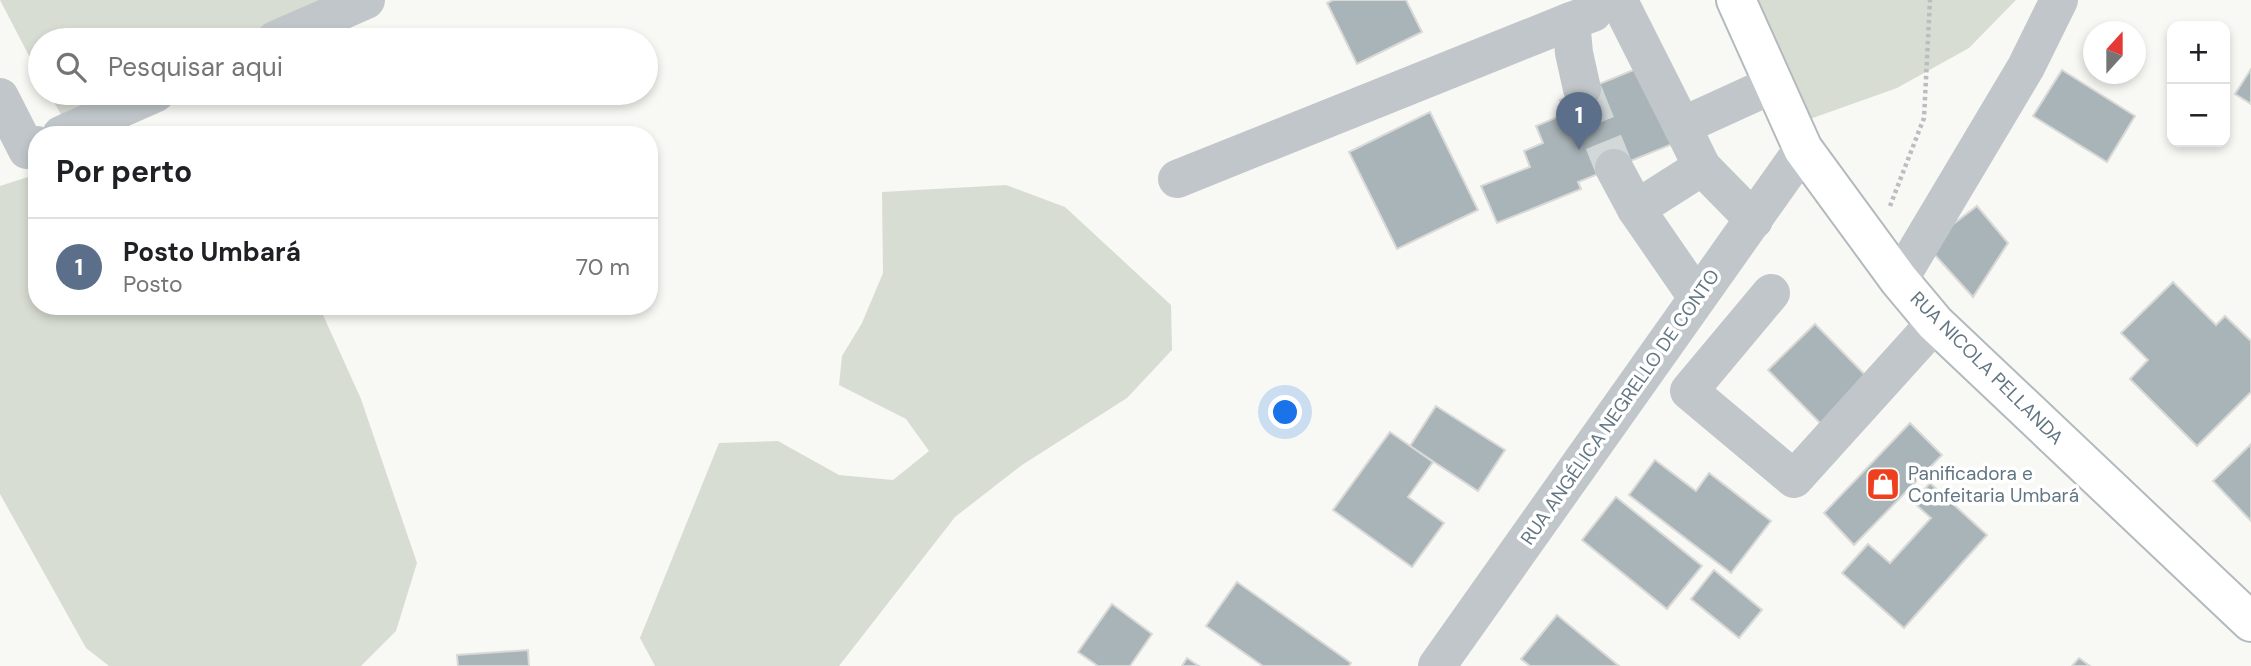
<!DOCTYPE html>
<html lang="pt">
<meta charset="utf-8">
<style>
:root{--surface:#fff;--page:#f6f6f6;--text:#202124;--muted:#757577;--line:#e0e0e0;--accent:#d93025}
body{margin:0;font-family:"DM Sans",sans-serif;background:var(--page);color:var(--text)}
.controls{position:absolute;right:21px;top:21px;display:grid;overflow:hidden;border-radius:14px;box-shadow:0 4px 10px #0003}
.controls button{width:63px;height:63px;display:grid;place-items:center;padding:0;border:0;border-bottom:2px solid var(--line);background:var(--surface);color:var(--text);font:35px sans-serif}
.compass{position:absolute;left:2083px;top:21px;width:63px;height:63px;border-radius:50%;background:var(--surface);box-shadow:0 4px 10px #0003;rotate:21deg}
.you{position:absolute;left:1286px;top:413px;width:24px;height:24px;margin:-18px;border:5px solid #fff;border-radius:50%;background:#1a73e8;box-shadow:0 0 0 10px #1a73e833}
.badge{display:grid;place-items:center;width:46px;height:46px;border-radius:50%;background:var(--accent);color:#fff;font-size:23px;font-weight:700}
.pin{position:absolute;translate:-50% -58px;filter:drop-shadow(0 2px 4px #0008)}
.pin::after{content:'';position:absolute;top:37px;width:24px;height:21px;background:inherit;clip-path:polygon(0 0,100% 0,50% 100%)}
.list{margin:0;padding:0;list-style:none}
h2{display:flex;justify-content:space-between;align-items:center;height:91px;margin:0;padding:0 28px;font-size:30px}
h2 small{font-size:23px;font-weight:400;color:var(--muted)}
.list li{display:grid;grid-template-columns:46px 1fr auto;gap:21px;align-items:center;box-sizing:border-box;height:98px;padding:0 28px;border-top:2px solid var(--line)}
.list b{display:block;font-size:26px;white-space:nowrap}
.list p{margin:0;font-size:23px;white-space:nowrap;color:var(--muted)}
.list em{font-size:23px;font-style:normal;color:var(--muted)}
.icon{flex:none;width:38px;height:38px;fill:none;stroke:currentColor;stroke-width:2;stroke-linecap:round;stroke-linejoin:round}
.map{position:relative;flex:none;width:2251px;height:666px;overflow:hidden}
.search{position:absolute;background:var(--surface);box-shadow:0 4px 10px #0003;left:28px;top:28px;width:630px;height:77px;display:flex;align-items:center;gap:18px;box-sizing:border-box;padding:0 24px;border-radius:38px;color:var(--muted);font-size:26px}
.panel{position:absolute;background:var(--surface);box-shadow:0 4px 10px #0003;left:28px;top:126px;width:630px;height:189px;border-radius:28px}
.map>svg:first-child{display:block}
.green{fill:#d8ddd3}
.building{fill:#a9b4b9;stroke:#d9d9d7;stroke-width:2}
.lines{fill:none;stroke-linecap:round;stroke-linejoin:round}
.minor-tunnel{stroke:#d2d8d8;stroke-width:38;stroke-dasharray:38 19;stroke-linecap:butt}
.major-casing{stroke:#b3babd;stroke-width:42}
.path{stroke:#babec1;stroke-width:4.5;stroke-dasharray:3.5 3.5;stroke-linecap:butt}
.minor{stroke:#c0c6c9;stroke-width:38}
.major{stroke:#fff;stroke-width:38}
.labels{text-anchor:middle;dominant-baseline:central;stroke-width:7;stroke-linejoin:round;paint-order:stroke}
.street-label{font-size:19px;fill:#617682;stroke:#fff}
.poi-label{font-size:19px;fill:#617682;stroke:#fff;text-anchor:start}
</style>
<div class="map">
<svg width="2251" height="666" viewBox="0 0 2251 666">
<rect width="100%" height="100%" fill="#f8f8f4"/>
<g class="green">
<path d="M0 0H333L243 40H40V77Z"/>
<path d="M1756 0H2016L1969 48 1897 88 1810 119Z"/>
<path d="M49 93H125L64 120Z"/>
<path d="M37 174V306H319L361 399 417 563 396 631 361 666H109L86 648 0 494V186Z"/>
<path d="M1006 185 1065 207 1171 305 1172 350 1127 398 1022 465 955 517 839 666H655L640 638 719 443 778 441 839 475 893 480 929 451 906 419 839 385 842 356 862 323 883 273 882 192Z"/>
</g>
<g class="building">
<path d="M1333 0H1406L1422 32 1357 64 1327 3Z"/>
<path d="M1648 64 1680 141 1578 182 1581 189 1497 223 1481 186 1530 167 1524 151 1543 143 1536 126 1565 114 1560 100Z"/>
<path d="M2251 69V104L2235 94Z"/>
<path d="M2062 70 2135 116 2107 162 2033 116Z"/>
<path d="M1430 112 1478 210 1397 249 1349 152Z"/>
<path d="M1977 206 2008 243 1973 297 1926 245Z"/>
<path d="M2173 282 2216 325 2225 316 2251 341V392L2197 446 2130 379 2148 360 2121 333Z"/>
<path d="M1815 324 1873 383 1826 429 1768 370Z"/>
<path d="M1436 406 1505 450 1478 491 1410 446Z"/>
<path d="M1910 423 1942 455 1854 545 1824 513Z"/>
<path d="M1390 432 1433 462 1408 497 1444 523 1412 567 1333 510Z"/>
<path d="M2251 444V521L2213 481Z"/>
<path d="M1655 460 1696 491 1709 473 1771 521 1731 573 1629 495Z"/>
<path d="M1930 483 1987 535 1904 628 1842 573 1868 544 1890 563 1931 518 1913 502Z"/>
<path d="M1616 497 1702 566 1667 609 1582 540Z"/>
<path d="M1714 570 1762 610 1739 638 1691 599Z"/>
<path d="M1237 582 1351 663 1349 666H1263L1206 626Z"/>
<path d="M1112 604 1152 634 1130 666H1098L1078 652Z"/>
<path d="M1557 615 1619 666H1530L1521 659Z"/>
<path d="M528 650 529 666H458L457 655Z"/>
<path d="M1187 658 1199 666H1182Z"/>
<path d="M2079 658 2090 666H2072Z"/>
</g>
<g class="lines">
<path class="minor-tunnel" d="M1582 89 1614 168"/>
<g class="major-casing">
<path id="major" d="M1736 0 1803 149 1899 280 1935 323 2251 622"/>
</g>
<path class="path" d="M1890 206 1924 118 1930 0"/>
<g class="minor">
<path d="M1620 3 1682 126"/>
<path d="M275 40 366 0"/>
<path d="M1582 89 1574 53 1571 21 1593 13"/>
<path d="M0 97 27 150 37 145"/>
<path d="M61 135 156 93"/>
<path d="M1702 167 1754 220"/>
<path d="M1614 168 1636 209 1696 296"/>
<path d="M1177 179 1571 21"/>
<path d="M1636 209 1702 167 1682 126 1774 84"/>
<path d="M1899 280 2026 67 2059 0"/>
<path d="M1771 293 1689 391 1794 479 1935 323"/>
<path d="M1437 666 1803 149"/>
</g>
<use href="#major" class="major"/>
</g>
<defs>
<g id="shop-square" transform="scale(1.75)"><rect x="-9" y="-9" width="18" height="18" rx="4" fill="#ee3f1e" stroke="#fff"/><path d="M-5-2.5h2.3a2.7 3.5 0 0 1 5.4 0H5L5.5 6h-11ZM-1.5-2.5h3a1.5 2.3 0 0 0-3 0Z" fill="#fff"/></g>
</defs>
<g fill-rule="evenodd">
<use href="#shop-square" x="1883" y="484"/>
</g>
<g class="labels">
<g class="street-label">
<text transform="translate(1987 368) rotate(45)">RUA NICOLA PELLANDA</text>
<text transform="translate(1620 407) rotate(-55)">RUA ANGÉLICA NEGRELLO DE CONTO</text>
</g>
<g class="poi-label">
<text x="1908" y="473">Panificadora e<tspan x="1908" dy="22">Confeitaria Umbará</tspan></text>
</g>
</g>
</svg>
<div class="controls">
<button>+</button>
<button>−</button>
</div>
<svg class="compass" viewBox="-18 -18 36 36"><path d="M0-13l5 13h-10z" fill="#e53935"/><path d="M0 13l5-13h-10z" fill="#757577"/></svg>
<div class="you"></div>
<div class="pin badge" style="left:1579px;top:150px;background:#5c6f8a">1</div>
<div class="search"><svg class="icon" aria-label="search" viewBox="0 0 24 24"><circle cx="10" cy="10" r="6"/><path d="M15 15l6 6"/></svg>Pesquisar aqui</div>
<section class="panel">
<h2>Por perto<small></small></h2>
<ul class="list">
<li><span class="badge" style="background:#5c6f8a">1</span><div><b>Posto Umbará</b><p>Posto</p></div><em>70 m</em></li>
</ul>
</section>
</div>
